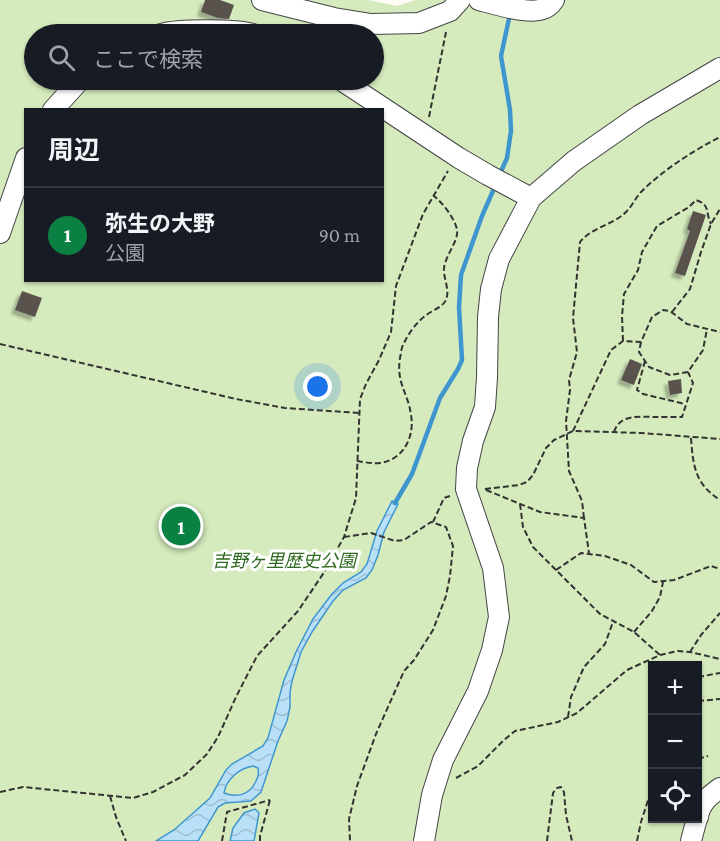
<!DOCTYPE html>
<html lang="ja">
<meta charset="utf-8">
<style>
:root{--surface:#171b24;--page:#242831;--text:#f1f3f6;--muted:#9ea1a6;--line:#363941;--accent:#0b8043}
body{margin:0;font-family:"Crimson Pro","Noto Sans JP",serif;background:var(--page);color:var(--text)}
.controls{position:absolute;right:18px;bottom:18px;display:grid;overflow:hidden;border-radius:0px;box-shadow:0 2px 4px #0004}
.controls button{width:54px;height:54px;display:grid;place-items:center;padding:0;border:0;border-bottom:2px solid var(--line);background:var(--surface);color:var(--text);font:30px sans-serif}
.you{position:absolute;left:318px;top:387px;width:21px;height:21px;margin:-15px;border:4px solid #fff;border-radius:50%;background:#1a73e8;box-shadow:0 0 0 9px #1a73e833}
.badge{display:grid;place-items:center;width:39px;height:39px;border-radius:50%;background:var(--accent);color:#fff;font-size:20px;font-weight:700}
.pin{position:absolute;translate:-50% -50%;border:3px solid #fff;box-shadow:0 2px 6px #0006}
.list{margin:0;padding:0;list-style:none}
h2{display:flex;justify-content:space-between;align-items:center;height:78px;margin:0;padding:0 24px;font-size:26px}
h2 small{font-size:20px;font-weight:400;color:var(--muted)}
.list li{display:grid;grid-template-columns:39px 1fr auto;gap:18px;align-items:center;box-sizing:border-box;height:96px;padding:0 24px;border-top:2px solid var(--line)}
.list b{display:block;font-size:22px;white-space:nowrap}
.list p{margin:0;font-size:20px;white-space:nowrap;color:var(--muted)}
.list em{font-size:20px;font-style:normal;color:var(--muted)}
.icon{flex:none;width:33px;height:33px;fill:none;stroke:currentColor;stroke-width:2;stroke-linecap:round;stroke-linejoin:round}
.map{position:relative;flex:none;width:720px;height:841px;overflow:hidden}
.search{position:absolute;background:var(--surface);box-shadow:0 2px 4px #0004;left:24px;top:24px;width:360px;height:66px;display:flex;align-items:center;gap:15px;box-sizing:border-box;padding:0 21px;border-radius:33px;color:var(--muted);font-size:22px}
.panel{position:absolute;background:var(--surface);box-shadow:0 2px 4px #0004;left:24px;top:108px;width:360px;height:174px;border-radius:0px}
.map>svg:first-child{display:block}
.park{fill:#d5ebbd;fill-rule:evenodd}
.water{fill:url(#water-waves);stroke:#3f96cf;stroke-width:1.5;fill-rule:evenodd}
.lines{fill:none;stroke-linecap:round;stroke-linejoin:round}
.stream{stroke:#3f96cf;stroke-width:4.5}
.building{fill:#5a524d;filter:url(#shadow)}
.minor-casing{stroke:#444;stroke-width:22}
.path{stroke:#333;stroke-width:2;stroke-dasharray:6 3;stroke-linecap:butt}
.minor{stroke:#fff;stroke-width:20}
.labels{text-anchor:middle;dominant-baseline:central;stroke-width:6;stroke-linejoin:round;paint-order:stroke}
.park-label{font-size:18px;font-style:italic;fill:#2f6b1f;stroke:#fff}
</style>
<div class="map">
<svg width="720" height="841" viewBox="0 0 720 841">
<defs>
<pattern id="water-waves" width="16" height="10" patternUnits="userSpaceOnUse" patternTransform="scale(1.5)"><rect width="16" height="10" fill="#b9e0f7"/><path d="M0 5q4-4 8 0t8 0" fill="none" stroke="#9ebfd3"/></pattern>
<filter id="shadow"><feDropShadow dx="-4" dy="4" stdDeviation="1.5" flood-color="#0004"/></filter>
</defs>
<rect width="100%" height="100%" fill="#fffdf5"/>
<path class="park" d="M0 0H368L397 6 415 0H720V841H0ZM34 34H374V80H34ZM26 110H382V280H26ZM652 666H698V818H652Z"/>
<g class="water">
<path d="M392 501 398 504 384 532 378 555 372 570 366 578 343 590 333 601 312 632 301 652 292 681 290 692V707L287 721 278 741 261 792 251 801 225 803 218 807 198 841H156L174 830 210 798 226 770 232 764 263 746 268 738 284 680 296 652 313 619 332 594 343 583 361 572 367 564 377 531ZM253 766 258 768C259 775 258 777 255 783 249 795 236 798 224 793 226 779 240 768 253 766Z"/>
<path d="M255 809 259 813 254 841H230L233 828 244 813Z"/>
</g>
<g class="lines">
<g class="stream">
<path d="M499 176 507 158 511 131 510 110 501 56 510 14"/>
<path d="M395 503 412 474 440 398 458 369 462 360 459 307 461 275 482 216 496 184"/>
</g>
</g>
<g class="building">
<path d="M205 0H220L234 5 229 19 218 18 201 12Z"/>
<path d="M693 211 706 215 685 276 675 273 690 231 687 229Z"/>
<path d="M22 291 42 298 35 317 15 310Z"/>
<path d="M630 359 642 364 634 385 621 380Z"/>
<path d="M681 379 682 393 670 395 668 381Z"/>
</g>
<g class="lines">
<g class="minor-casing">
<g id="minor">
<path d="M262 0 334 18 371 24 419 23 450 11 460 0"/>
<path d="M479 0C495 4 527 15 543 9 548 8 552 3 554 0"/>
<path d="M161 34C178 29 235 29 253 34"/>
<path d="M341 80 459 158 488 175 531 198"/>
<path d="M53 110 80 80"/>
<path d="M0 233 26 158"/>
<path d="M698 817C700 803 709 796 720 788"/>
<path d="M424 841 432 795 443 760 478 691 492 650 499 617 493 568 466 489 467 468 473 441 485 407 487 377 488 317 491 289 499 259 531 198 574 161 640 115 720 68"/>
<path d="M691 841 697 818"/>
</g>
</g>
<g class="path">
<path d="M429 117 446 32"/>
<path d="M672 312 690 289 701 252 711 224 720 209"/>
<path d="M623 341 622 316 624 294 638 270 642 252 657 226 689 207 696 200C711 205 705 212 711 224"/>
<path d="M641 342 639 352 649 367 670 375 688 372 703 350 707 329"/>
<path d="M0 344 236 399 285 408 359 413"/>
<path d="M645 361 637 390 643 394 685 404"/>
<path d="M573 431 611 350 623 341 641 342 652 317 663 310 670 311 687 324 720 332"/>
<path d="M614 432C620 413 641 417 657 417 665 417 674 417 682 417L693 383 688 372"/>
<path d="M691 438C693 466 695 484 720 500"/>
<path d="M357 461C364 462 373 464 380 463 403 460 415 437 411 415 408 392 396 384 400 358 401 354 401 349 403 345 408 334 416 323 425 316 431 311 440 308 444 303 452 293 443 279 444 268 446 255 456 244 457 234 459 223 442 202 434 196"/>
<path d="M485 489 519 485 527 482 533 475 546 448 554 440 573 431 642 433 720 439"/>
<path d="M486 490 540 512 584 518 589 553"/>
<path d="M520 504 523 527 533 547 600 614 634 632 660 655"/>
<path d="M584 518 582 501 569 471 566 421 570 390 569 380 577 352 573 318 580 242C592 227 613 225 626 212 632 206 635 199 640 193 663 170 691 152 720 137"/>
<path d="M433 522 444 498 450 496"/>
<path d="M344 537 371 533 395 541 404 540 431 522 446 527 453 546 450 576 446 596 433 630 414 660 404 671 376 734 357 786 349 819 350 841"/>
<path d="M556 570 581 553 605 556 631 565 654 582 674 580 711 566 720 569"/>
<path d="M634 632 652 611 660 597 663 582"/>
<path d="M690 652 701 635 720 613"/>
<path d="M698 677 720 673"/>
<path d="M698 701 720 699"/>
<path d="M568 717 571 697 584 667 605 644 613 622"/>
<path d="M698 759 708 756"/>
<path d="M456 778 478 766 504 740 515 731 558 722 577 713 627 670 660 655 678 651 690 652 720 659"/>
<path d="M0 792 23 787 133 798 153 792 185 775 207 754 218 737 236 697 257 656 298 611 325 571 344 537 356 498 360 399 366 384 379 360 391 332 396 286 423 214 448 171"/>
<path d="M110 796 116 817 126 841"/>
<path d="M222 841 227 812 270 800"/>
<path d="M260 841V836L270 800"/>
<path d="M547 841 553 793 557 788 561 787 564 792 566 815 572 841"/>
<path d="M637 841 641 822 652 788"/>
</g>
<use href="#minor" class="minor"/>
</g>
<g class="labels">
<g class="park-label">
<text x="284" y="561">吉野ヶ里歴史公園</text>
</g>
</g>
</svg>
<div class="controls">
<button>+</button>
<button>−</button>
<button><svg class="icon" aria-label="locate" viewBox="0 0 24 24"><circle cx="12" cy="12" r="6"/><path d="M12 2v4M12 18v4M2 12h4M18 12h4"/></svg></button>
</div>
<div class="you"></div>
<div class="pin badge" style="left:181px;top:526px">1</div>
<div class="search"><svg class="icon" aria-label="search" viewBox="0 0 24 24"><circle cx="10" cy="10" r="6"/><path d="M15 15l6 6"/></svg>ここで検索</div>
<section class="panel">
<h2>周辺<small></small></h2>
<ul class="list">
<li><span class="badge">1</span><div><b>弥生の大野</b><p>公園</p></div><em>90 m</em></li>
</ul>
</section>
</div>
